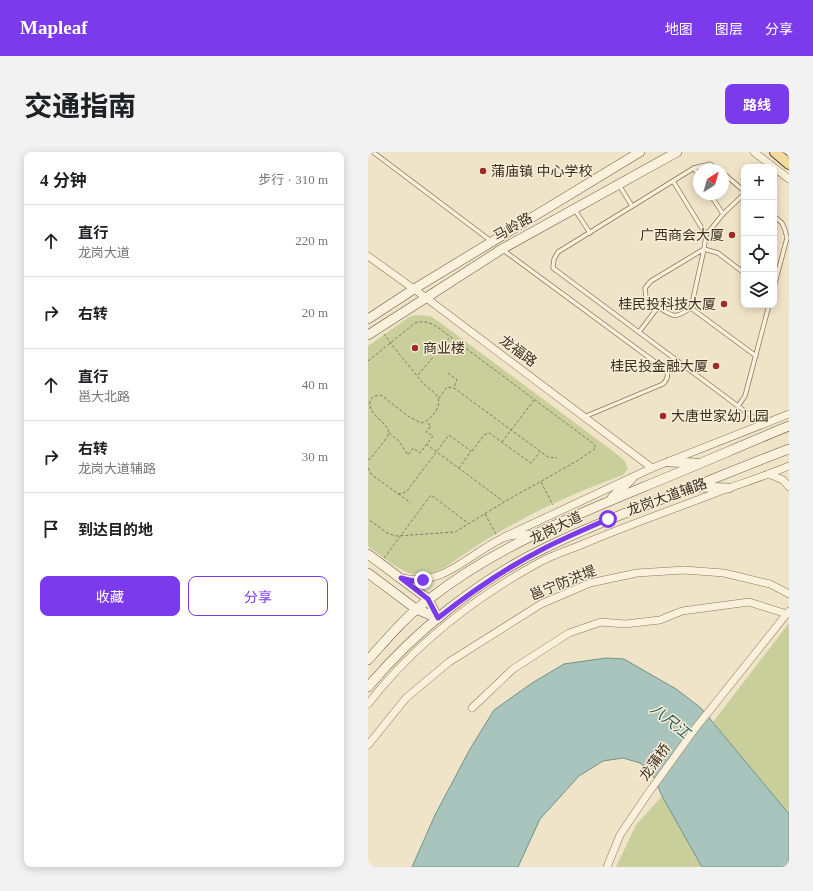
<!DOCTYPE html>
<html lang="zh">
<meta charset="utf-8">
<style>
:root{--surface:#fff;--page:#f2f2f2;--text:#202124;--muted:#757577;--line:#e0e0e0;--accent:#7c3aed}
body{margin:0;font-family:"Times New Roman","Noto Sans SC",serif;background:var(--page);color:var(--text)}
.controls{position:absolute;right:12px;top:12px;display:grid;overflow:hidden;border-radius:8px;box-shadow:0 2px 10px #0003}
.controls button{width:36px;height:36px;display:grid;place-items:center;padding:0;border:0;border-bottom:1px solid var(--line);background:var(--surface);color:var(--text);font:20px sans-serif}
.compass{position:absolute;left:325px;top:12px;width:36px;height:36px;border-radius:50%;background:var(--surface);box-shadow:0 2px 10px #0003;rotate:37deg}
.stop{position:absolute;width:12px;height:12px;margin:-9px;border:3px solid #7c3aed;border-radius:50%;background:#fff}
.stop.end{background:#7c3aed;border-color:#fff;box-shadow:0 1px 4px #0008}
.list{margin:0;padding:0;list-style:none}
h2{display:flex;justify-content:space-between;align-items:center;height:52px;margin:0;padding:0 16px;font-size:17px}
h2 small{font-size:13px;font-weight:400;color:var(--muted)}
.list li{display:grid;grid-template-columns:26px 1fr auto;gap:12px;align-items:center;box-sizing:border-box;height:72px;padding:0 16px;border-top:1px solid var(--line)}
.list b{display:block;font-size:15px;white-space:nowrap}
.list p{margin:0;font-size:13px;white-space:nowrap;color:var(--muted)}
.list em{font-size:13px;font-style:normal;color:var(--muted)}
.actions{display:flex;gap:8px;padding:12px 16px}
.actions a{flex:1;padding:9px 0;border:1px solid var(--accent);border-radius:8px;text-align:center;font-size:14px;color:var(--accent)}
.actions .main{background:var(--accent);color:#fff}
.icon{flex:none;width:22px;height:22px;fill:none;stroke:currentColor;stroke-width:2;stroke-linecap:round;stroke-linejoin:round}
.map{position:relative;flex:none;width:421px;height:715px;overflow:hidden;border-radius:8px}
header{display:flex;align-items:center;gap:24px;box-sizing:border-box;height:56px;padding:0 20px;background:var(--accent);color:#fff}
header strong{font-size:19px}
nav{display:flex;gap:22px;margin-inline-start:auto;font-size:14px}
.intro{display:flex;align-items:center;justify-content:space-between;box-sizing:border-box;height:96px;padding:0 24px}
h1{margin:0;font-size:28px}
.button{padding:10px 18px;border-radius:8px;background:var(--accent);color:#fff;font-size:14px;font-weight:700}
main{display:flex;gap:24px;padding:0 24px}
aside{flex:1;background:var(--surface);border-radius:8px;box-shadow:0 2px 10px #0003}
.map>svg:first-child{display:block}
.green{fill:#c9cf9b}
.water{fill:#a9c4bc;stroke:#6f938a}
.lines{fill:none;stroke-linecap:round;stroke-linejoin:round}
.lane-casing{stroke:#8d765c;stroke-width:5}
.street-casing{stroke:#8d765c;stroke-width:8}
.secondary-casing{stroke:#6f573f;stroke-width:10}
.primary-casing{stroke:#5b4430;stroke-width:12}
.path{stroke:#8d765c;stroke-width:1;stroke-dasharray:3 2;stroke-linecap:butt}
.lane{stroke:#faf1dc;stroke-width:3.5}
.street{stroke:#faf1dc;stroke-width:7}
.secondary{stroke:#faf1dc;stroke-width:9}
.primary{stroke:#f3d9a0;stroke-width:10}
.route{stroke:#7c3aed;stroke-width:5}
.poi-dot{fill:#9e2a2b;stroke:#f7eed8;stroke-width:1.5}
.labels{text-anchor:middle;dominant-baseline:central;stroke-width:3;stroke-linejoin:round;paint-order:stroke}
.poi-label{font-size:14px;fill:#3d2e20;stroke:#f7eed8;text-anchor:start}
.street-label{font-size:14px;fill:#3d2e20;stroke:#f7eed8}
.water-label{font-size:15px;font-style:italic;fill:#2f5d5a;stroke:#f7eed8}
</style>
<header>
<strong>Mapleaf</strong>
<nav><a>地图</a><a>图层</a><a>分享</a></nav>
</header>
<div class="intro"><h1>交通指南</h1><a class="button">路线</a></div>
<main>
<aside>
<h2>4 分钟<small>步行 · 310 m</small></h2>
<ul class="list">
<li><svg class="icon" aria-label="ahead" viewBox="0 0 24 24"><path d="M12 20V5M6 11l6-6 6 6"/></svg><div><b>直行</b><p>龙岗大道</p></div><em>220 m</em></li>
<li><svg class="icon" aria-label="right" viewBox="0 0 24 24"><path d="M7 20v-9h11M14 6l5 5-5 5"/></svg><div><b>右转</b></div><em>20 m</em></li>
<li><svg class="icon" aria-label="ahead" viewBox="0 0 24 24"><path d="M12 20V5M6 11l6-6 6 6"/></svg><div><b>直行</b><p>邕大北路</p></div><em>40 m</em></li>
<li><svg class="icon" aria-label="right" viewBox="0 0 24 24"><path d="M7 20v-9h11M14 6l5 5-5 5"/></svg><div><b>右转</b><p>龙岗大道辅路</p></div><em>30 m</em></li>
<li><svg class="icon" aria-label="arrive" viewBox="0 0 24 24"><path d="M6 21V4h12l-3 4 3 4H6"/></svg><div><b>到达目的地</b></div></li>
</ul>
<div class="actions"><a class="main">收藏</a><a>分享</a></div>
</aside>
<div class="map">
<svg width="421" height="715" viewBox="0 0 421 715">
<rect width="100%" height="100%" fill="#f0e4c8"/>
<g class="green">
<path d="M47 163 62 164 70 169 246 300 257 309 260 317 255 323C200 343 146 368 98 401 85 409 69 424 52 423 33 422 15 405 0 394V194L41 165Z"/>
<path d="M421 471V662L345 570Z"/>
<path d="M294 644 334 715H248L268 673Z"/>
</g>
<path class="water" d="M238 506 256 507 308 537 333 556 421 662V715H334L294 644 284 621 272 611 255 606 235 609 211 624 172 667 150 715H44L67 663 102 597 126 558 164 531 196 512Z"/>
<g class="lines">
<g class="lane-casing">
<g id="lane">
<path d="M5 0 123 89"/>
<path d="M326 16 331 24"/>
<path d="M350 18 342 12 326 16 190 100 186 107 185 116 394 272"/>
<path d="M355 21 376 39"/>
<path d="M305 29 338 83"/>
<path d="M251 33 264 54"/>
<path d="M342 42 355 62 338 83 336 97 350 101 376 121"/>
<path d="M207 58 222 81"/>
<path d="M355 62 376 42"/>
<path d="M406 64 414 71 417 78 419 86 406 135"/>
<path d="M135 98 298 218C301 223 299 228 295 232L216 265"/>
<path d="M323 156 388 204"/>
<path d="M271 180 290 155C306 165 306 167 323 156L336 97 283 129 277 136 278 145 290 155"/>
<path d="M370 254 377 244 401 153"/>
</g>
</g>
<g class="street-casing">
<g id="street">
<path d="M386 0 421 27"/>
<path d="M0 104 57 145 284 316"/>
<path d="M401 322 415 328 421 335"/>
<path d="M136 385 284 316 421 262"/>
<path d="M34 426C76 435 100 402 135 386 143 382 156 383 166 382"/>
<path d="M0 552C46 493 106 446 172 410 187 402 204 397 220 390 266 371 314 354 361 336 381 329 402 322 421 314"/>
<path d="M104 556 145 517 201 481 233 470 257 472 292 468 314 459 381 450 419 462"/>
<path d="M0 593 38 546 81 510 173 452 222 431 269 421 316 418 356 421 402 432 421 442"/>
<path d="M239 715 252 683 279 643 326 578 421 459"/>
</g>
</g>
<g class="secondary-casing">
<g id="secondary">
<path d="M0 167 46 137 272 0"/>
<path d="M0 183 134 97 309 0"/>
<path d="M301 310 328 311"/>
<path d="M329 335 361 336"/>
<path d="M244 346 264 326"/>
<path d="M0 402 60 447 70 466"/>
<path d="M0 421 48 457 70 466"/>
<path d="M0 508C18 488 38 464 60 448 128 394 210 362 290 329 334 311 377 292 421 274"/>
<path d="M0 535C46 480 112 427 177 396 216 377 256 361 297 346 338 330 379 313 421 297"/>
</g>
</g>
<g class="primary-casing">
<path id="primary" d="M407 0 421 12"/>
</g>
<g class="path">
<path d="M0 209 47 171C57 168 64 171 72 177L226 292 228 296 209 309 136 350 87 380 28 384 19 381 0 367"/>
<path d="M80 221 89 228 86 235"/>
<path d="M50 223 82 185"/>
<path d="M71 246 79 235 86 236 180 305 189 306"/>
<path d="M21 281 30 288 40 303 45 296 52 301 65 284 58 280 63 274 58 270"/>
<path d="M134 290 166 248"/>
<path d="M58 292 135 349"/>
<path d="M104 299 116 283 121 281 163 311 172 300"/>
<path d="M0 308 3 306 20 284C20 281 21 280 20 277 15 268 0 262 2 249 4 244 9 243 13 243L40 264 53 271C62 269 74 255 70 246 68 240 59 236 55 231 42 215 28 199 16 182"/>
<path d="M0 316 4 323 43 351"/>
<path d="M173 330 185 353"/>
<path d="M30 342 36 341 39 339 81 283 103 299 91 316"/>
<path d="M117 362 128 382"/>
<path d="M16 406 63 343 100 371"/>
</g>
<use href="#lane" class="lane"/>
<use href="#street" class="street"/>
<use href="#secondary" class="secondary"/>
<use href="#primary" class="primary"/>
</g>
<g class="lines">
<path class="route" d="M55 428 45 429 33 426 60 447 70 466C103 440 138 416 175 397 196 386 218 377 240 367"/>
</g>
<g class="poi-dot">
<circle cx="115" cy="19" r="4"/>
<circle cx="364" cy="83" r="4"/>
<circle cx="356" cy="152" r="4"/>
<circle cx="47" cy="196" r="4"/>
<circle cx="348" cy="214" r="4"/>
<circle cx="295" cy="264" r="4"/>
</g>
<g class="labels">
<g class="poi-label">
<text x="123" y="19">蒲庙镇 中心学校</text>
<text x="356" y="83" text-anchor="end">广西商会大厦</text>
<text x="348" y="152" text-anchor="end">桂民投科技大厦</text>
<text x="55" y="196">商业楼</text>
<text x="340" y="214" text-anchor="end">桂民投金融大厦</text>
<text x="303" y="264">大唐世家幼儿园</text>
</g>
<g class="street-label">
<text transform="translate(145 75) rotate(-30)">马岭路</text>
<text transform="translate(150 199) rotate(37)">龙福路</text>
<text transform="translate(299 345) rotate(-20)">龙岗大道辅路</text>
<text transform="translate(188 376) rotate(-26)">龙岗大道</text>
<text transform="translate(195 431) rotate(-22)">邕宁防洪堤</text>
<text transform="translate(287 610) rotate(-54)">龙蒲桥</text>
</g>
<g class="water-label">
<text transform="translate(302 569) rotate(39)">八尺江</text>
</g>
</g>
</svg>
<div class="controls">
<button>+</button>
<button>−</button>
<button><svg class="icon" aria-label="locate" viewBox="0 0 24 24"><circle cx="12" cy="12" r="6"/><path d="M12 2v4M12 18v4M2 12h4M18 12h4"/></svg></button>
<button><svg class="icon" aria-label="layers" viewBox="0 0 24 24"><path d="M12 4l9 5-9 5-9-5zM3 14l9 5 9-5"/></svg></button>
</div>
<svg class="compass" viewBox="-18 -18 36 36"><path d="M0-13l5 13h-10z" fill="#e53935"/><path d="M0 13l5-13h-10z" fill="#757577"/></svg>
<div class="stop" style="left:240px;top:367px"></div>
<div class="stop end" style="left:55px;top:428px"></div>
</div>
</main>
